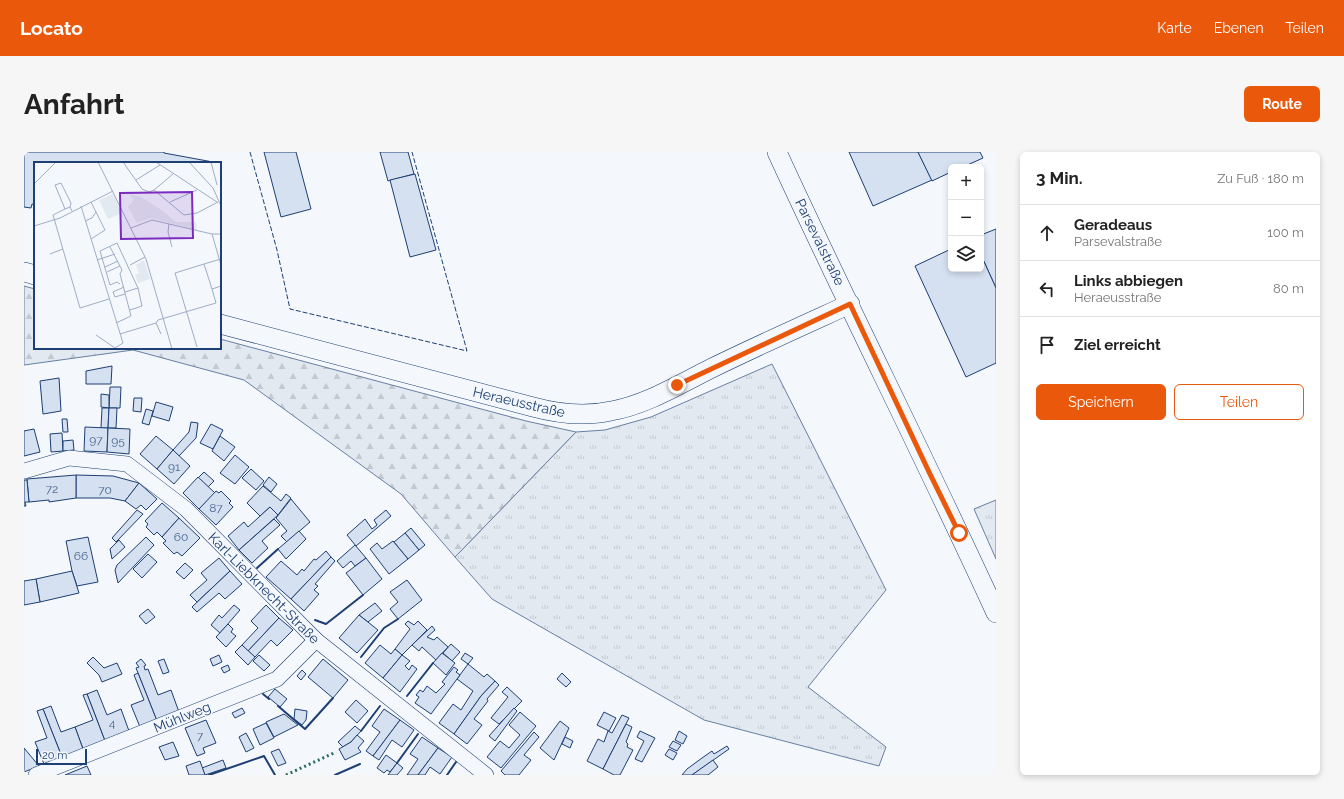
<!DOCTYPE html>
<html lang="de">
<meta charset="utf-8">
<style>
:root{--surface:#fff;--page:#f6f6f6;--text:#222;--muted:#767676;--line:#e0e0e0;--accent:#ea580c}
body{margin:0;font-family:Raleway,sans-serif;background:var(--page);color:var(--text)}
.controls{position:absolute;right:12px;top:12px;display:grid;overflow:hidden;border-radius:6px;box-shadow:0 2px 6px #0003}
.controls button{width:36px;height:36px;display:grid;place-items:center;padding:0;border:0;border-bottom:1px solid var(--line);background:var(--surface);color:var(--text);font:20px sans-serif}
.scale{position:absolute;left:12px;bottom:10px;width:51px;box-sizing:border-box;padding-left:4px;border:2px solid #1d3f73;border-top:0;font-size:11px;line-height:14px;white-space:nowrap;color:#1d3f73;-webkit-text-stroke:3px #f4f7fb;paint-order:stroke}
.stop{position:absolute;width:12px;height:12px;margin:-9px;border:3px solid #ea580c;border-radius:50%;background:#fff}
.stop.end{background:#ea580c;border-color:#fff;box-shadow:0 1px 4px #0008}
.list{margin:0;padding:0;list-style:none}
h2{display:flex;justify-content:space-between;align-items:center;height:52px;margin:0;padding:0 16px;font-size:17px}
h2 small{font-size:13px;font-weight:400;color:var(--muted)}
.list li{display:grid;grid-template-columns:26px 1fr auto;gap:12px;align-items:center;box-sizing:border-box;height:56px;padding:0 16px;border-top:1px solid var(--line)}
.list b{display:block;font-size:15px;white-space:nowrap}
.list p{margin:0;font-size:13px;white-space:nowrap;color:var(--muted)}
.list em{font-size:13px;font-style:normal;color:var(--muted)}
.actions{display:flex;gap:8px;padding:12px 16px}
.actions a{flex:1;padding:9px 0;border:1px solid var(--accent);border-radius:6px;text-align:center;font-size:14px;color:var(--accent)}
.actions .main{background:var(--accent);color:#fff}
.icon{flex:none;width:22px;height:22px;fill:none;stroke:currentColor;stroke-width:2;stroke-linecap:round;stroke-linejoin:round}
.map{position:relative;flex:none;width:972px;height:623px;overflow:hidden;border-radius:6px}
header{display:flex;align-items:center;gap:24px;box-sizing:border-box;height:56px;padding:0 20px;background:var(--accent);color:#fff}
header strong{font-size:19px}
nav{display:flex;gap:22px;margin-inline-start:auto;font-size:14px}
.intro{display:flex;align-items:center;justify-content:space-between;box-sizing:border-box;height:96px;padding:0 24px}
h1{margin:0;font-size:28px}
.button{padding:10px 18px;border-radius:6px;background:var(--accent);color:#fff;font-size:14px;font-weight:700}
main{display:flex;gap:24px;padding:0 24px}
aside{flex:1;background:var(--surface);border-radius:6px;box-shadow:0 2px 6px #0003}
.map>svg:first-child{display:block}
.grass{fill:url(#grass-tufts);stroke:#687fa3}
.forest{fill:url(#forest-firs);stroke:#687fa3}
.building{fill:#d5e0f0;stroke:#1d3f73}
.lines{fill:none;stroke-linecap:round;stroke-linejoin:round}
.minor-casing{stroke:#1d3f73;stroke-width:16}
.tertiary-casing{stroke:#1d3f73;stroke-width:20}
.minor{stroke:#f4f7fb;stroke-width:15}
.tertiary{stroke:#f4f7fb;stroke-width:19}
.hedge{stroke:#2c6c60;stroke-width:3;stroke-dasharray:2 3;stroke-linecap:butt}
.fence{stroke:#1d3f73;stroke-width:1;stroke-dasharray:5 2;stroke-linecap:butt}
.wall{stroke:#1d3f73;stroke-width:2}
.route{stroke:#ea580c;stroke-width:5}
.labels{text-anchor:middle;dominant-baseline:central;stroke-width:3;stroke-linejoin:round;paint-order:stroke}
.number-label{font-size:12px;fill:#4b6792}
.street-label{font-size:14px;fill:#1d3f73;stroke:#f4f7fb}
.inset-road{fill:none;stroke:#9eadc5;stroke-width:1}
.view{fill:#7b2cbf;fill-opacity:0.15;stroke:#7b2cbf;stroke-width:2}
.inset-edge{fill:none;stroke:#1d3f73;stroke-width:2}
</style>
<header>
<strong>Locato</strong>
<nav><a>Karte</a><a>Ebenen</a><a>Teilen</a></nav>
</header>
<div class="intro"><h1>Anfahrt</h1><a class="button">Route</a></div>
<main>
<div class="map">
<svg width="972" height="623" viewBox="0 0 972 623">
<defs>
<pattern id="grass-tufts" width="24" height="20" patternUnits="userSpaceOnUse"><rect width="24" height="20" fill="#e3e9f0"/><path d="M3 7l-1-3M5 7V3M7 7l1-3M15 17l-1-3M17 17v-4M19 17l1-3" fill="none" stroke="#c2c9d1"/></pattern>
<pattern id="forest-firs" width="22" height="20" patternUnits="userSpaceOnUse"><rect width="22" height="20" fill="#e3e9f0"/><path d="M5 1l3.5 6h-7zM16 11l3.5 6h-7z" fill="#c2c9d1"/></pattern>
</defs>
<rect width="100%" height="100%" fill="#f4f7fb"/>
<g class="grass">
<path d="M748 212 862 438 784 535 862 595 855 614 680 568 468 447 431 405 552 280 581 278 627 265Z"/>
<path d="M972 348V407L950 357Z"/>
</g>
<path class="forest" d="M0 134 11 137V196H196V187L502 269 552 280 431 405 377 342 220 228 109 198 0 213Z"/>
<g class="building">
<path d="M0 0H140V1L189 10 11 11V53L8 52 7 56 0 55Z"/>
<path d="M240 0H272L287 57 257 65Z"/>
<path d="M356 0H384L390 22 364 29Z"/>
<path d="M825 0H894L908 28 849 54Z"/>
<path d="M894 0H956L959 6 939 15H927V20L908 29Z"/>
<path d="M391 22 412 98 386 105 366 28Z"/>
<path d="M972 77V136L957 103V83Z"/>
<path d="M927 97V117H957V103L972 136V211L942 225 891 114Z"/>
<path d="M88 214 87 232H62V219Z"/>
<path d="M35 226 37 259 19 262 16 229Z"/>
<path d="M86 235H97L96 256H85Z"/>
<path d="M77 242 85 243V256L77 255Z"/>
<path d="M110 246H118L117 260 109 259Z"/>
<path d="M132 250 149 255 145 269 128 264Z"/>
<path d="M78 256H85L84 276H77Z"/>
<path d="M85 256H93L92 276H84Z"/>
<path d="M122 257 129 259 125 273 118 271Z"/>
<path d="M38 267H43L44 280H39Z"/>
<path d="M167 270 174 271 172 286 155 304 149 298 165 280Z"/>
<path d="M187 272 199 278 189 297 176 291Z"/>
<path d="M61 275 84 276 83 300 60 299Z"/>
<path d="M84 276 106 277 105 302 83 300Z"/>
<path d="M10 277 16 300 0 304V279Z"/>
<path d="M38 281 39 299 27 300 26 282Z"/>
<path d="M132 284 149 298 133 317 116 302Z"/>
<path d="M196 284 211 295 200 309 188 299Z"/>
<path d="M49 288 50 298 39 299V289Z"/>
<path d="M149 298 166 314 150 332 133 317Z"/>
<path d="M211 303 225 315 211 332 196 321Z"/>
<path d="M227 317 240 329 232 338 218 326Z"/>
<path d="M180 320 190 329 184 335 174 326Z"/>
<path d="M52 323 89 324 115 331 101 349 86 346H52Z"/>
<path d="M52 323V346L25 350V348L5 350 3 327Z"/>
<path d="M174 325 191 341 175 357 159 341Z"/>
<path d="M245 325 253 332 247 340 239 333Z"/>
<path d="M0 328H3L5 350H1L2 354H0Z"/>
<path d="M115 331 133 347 122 358 117 353 112 357 101 349Z"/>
<path d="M239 334 257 349 262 342 267 346 254 363 246 355 236 364 223 351Z"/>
<path d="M192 339 195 341 197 339 207 349 205 351 209 355 192 373 175 357Z"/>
<path d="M267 347 286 370 263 390 257 384 263 379 252 366Z"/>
<path d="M138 351 155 366 138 385 133 380 130 383 122 375 124 372 121 369Z"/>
<path d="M246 355 254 363 215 398 204 384 220 370 224 375Z"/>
<path d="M113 358 119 362 92 390 88 386Z"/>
<path d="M362 358 367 364 332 394 323 383 341 367 348 377 353 373 350 368Z"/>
<path d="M155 366 176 386 158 404 153 400 150 402 139 391 142 389 138 385Z"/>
<path d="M250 367 256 373 238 389 244 396 228 411 215 398Z"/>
<path d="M387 376 401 393 395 398 381 381Z"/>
<path d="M275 379 282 387 262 407 254 397Z"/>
<path d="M381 381 395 398 384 407 370 390Z"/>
<path d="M64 385 74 430 53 434 48 419 42 389Z"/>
<path d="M122 385 130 393 94 431 91 418 93 413Z"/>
<path d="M95 388 101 395 88 407 86 397Z"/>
<path d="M369 389 384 407 365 422 346 397 353 391 358 397Z"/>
<path d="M331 393 342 406 331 414 327 409 319 416 313 409Z"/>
<path d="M302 399 307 405 267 447 242 425 257 409 273 423 278 417 280 419 290 407 292 408Z"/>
<path d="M124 402 133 410 118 426 109 417Z"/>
<path d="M307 405 311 409 291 432 294 434 290 438 295 442 280 459 267 447Z"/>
<path d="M195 406 206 419 173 450 166 443 183 428 177 421Z"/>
<path d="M342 406 358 427 339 443 322 421Z"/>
<path d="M161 411 169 418 160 427 152 420Z"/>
<path d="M48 419 55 441 16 450 12 427Z"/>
<path d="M206 419 218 432 201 447 195 441 173 460 168 455Z"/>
<path d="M12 427 16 450 0 453V429Z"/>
<path d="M383 428 398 448 374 467 366 457 374 450 366 440Z"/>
<path d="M351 451 358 459 344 470 335 463Z"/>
<path d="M210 453 216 458 196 481 187 473 195 463 198 466Z"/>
<path d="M242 453 255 466 224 499 218 493 234 476 227 469Z"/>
<path d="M124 457 131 465 122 472 115 464Z"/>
<path d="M335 463 354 478 333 501 315 486Z"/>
<path d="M255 466 269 478 253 494 247 488 231 505 224 499Z"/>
<path d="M384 469 390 473 394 469 403 478 378 503 371 497 386 477 381 472Z"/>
<path d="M204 472 209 477 207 480 212 484 202 495 192 485Z"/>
<path d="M408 474 411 478 403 485 410 488 413 485 424 495 412 508 398 495 395 499 388 493Z"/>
<path d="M427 492 436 500 428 509 419 501Z"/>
<path d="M218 493 231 505 224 513 211 500Z"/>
<path d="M356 493 367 502 371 497 378 503 359 526 341 511Z"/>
<path d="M418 501 431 511 422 523 409 511Z"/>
<path d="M441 501 449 506 444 512 437 507Z"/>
<path d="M195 503 198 510 189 514 186 507Z"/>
<path d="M235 503 246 513 240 519 229 509Z"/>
<path d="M378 503 386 509 381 514 385 518 388 513 393 517 376 540 359 526Z"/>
<path d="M69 505 80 516 93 511 98 522 78 530 75 523 63 511Z"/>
<path d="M117 507 122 513 120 514 121 518 124 517 134 543 147 538 155 560 133 569 112 516 115 515 112 511Z"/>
<path d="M140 507 145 520 139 522 134 509Z"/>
<path d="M299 507 324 528 309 546 284 525Z"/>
<path d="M444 512 460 525 463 522 471 529 457 544 430 582 415 571 429 552 437 558 449 539 433 527Z"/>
<path d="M204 513 206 518 200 521 197 516Z"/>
<path d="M430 515 434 518 432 520 436 523 407 562 391 551 395 545 392 543 396 538 399 540 403 534 412 541 421 532 418 530Z"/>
<path d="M278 518 282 522 277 528 273 524Z"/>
<path d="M114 521 133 569 116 575 107 553 120 548 110 523Z"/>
<path d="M538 521 547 530 542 535 533 527Z"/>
<path d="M471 529 475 533 463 547 464 549 450 567 458 573 443 592 430 582 457 544Z"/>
<path d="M483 535 498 549 475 572 467 566 484 545 478 540Z"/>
<path d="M251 537 263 547 256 555 244 545Z"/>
<path d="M73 538 83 563 97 557 105 579 81 589 63 542Z"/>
<path d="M63 542 81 589 59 597 51 575 69 568 59 543Z"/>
<path d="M332 548 344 559 333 571 321 560Z"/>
<path d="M27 554 37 580 51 575 59 597 38 605 19 557Z"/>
<path d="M218 556 221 561 211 566 208 561Z"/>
<path d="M490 556 493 559 471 589 465 584Z"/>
<path d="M19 557 38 605 20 612 11 590 23 586 13 559Z"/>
<path d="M271 557 283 559 282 568 278 573 270 567Z"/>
<path d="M360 557 376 568 349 604 342 599 356 580 348 574Z"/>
<path d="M496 560 512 574 477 616 463 605 476 589 485 596 496 583 485 573Z"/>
<path d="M580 560 592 566 585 579 573 573Z"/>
<path d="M260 562 274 573 250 585 242 570Z"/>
<path d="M598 563 605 566 579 617 563 609 574 587 580 590 584 579 588 581Z"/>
<path d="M182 568 192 591 179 596 181 601 173 604 161 576Z"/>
<path d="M376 568 390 578 378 595 368 588 355 608 349 604Z"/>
<path d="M536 569 545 576 530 608 516 596Z"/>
<path d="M242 571 250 586 236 593 229 577Z"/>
<path d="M602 572 608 575 602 590 604 592 603 595 609 598 596 623H590L579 617Z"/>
<path d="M331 574 337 579 327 590 319 595 314 590Z"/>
<path d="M616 579 631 586 618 610 611 607 620 589 613 585Z"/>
<path d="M655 579 663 584 659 592 651 588Z"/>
<path d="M510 580 515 585 500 603 507 608 495 623H481L477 619Z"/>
<path d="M222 581 230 596 222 600 215 585Z"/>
<path d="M333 583 340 589 334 596 337 600 321 608 315 597 327 590Z"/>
<path d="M398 585 414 596 394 623H383L394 607 386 602Z"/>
<path d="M541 585 549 589 546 596 538 592Z"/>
<path d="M649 589 657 593 653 599 645 595Z"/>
<path d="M149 590 155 604 141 608 135 595Z"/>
<path d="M703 594 705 597 668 623H658L663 617 678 606 688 599 690 602Z"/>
<path d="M0 596 15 614 0 620Z"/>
<path d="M414 596 428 605 416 622 406 615 401 623H394Z"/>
<path d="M255 597 262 611 254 614 247 600Z"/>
<path d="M645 597 653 601 649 608 641 603Z"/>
<path d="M362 603 373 611 366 620 363 618 360 621 353 616Z"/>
<path d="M199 608 202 616 181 623 178 616Z"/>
<path d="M689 608 694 615 684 623H668Z"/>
<path d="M176 609 181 623H165L162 614Z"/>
<path d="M373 611 379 616 373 623H364Z"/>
<path d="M63 614 67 623H41Z"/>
</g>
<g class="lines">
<g class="minor-casing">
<g id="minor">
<path d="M0 319 45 306 103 312 162 357 292 488 462 623"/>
<path d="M12 623 253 527 292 488"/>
</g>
</g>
<g class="tertiary-casing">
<g id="tertiary">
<path d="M753 0C824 155 901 306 972 461"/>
<path d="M0 120 11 123"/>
<path d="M196 172 509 255C535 262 560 265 587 259 622 253 656 232 688 216 733 194 780 173 826 152"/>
</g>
</g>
<use href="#minor" class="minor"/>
<use href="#tertiary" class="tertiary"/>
<path class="hedge" d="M262 623 312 600"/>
<path class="fence" d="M226 0 253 98 266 157 443 199 388 0"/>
<g class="wall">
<path d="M233 416 254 397"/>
<path d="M291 468 302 472 339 443"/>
<path d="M337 505 360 476 374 467"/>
<path d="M239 542 245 547"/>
<path d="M383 544 409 511"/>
<path d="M254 554 281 577 309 546"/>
<path d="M337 579 356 554"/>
<path d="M373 611 394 582"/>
<path d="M185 623 240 604 251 623"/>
<path d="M311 623 336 612"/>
<path d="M423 623 432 610"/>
</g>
</g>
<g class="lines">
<path class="route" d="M653 233 826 152 905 320 935 381"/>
</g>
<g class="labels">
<g class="number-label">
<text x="72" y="288">97</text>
<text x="94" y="289">95</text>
<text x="150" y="315">91</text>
<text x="28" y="337">72</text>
<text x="81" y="338">70</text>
<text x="192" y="356">87</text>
<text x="157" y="385">60</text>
<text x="57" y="404">66</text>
<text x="88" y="571">4</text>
<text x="176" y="584">7</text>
</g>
<g class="street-label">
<text transform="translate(796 90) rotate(64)">Parsevalstraße</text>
<text transform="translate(495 250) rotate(13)">Heraeusstraße</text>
<text transform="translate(240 436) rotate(45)">Karl-Liebknecht-Straße</text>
<text transform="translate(158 565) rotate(-22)">Mühlweg</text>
</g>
</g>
<g transform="translate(10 10)">
<rect width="187" height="187" fill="#f4f7fb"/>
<path d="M79 32 88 51 74 57 65 38ZM95 32 107 35 126 47 117 56 103 61 94 45 100 38ZM110 98 116 117 104 121 101 113 105 111 102 103Z" fill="#e3e9f0"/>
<path d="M126 47 142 60H162L163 68 117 56Z" fill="#e3e9f0"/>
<path class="inset-road" d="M64 0 112 97 138 187M89 0 108 27 115 30 120 28 150 53 163 51 184 40M122 0 183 40M155 0 179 26 187 44M177 0 183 23M102 18 126 3M0 22 22 0M120 28 139 12M136 40 163 28M47 44 89 181 81 186 62 173M36 45 37 41 27 21 21 23 31 47 36 45 38 49M19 53 46 146 75 137M19 53 31 47M51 59 58 56 62 50M135 62 134 70 138 85M0 64 26 56 79 29M97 66 118 58 178 72H187M178 72 187 103M57 77 71 68 57 40M76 85 88 108 86 112 97 154 82 161M16 92 29 87M63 98 81 92M96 103 111 95M71 105 84 99M73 110 86 104M86 122 83 120 76 123 66 89 83 81 104 126M90 125 79 130 81 135 91 132M178 127 170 102 187 97M91 130 104 126 108 144 96 148M122 161 124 158 182 141 178 127 187 124M86 172 122 161 127 172M163 185 141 111 170 102"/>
<path class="view" d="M158 30 159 76 87 77 86 31Z"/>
<rect width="187" height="187" class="inset-edge"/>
</g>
</svg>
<div class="controls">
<button>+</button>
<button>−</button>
<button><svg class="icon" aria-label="layers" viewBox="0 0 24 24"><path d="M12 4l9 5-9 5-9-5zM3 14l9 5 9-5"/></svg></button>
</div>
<div class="scale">20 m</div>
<div class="stop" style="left:935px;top:381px"></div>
<div class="stop end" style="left:653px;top:233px"></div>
</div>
<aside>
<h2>3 Min.<small>Zu Fuß · 180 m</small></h2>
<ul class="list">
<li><svg class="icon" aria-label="ahead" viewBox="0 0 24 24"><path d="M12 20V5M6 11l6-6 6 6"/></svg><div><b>Geradeaus</b><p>Parsevalstraße</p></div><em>100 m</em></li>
<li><svg class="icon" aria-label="left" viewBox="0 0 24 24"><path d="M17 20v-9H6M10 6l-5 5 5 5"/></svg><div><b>Links abbiegen</b><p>Heraeusstraße</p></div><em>80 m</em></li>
<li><svg class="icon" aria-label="arrive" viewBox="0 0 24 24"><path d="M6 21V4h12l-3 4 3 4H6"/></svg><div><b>Ziel erreicht</b></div></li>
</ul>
<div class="actions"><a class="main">Speichern</a><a>Teilen</a></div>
</aside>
</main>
